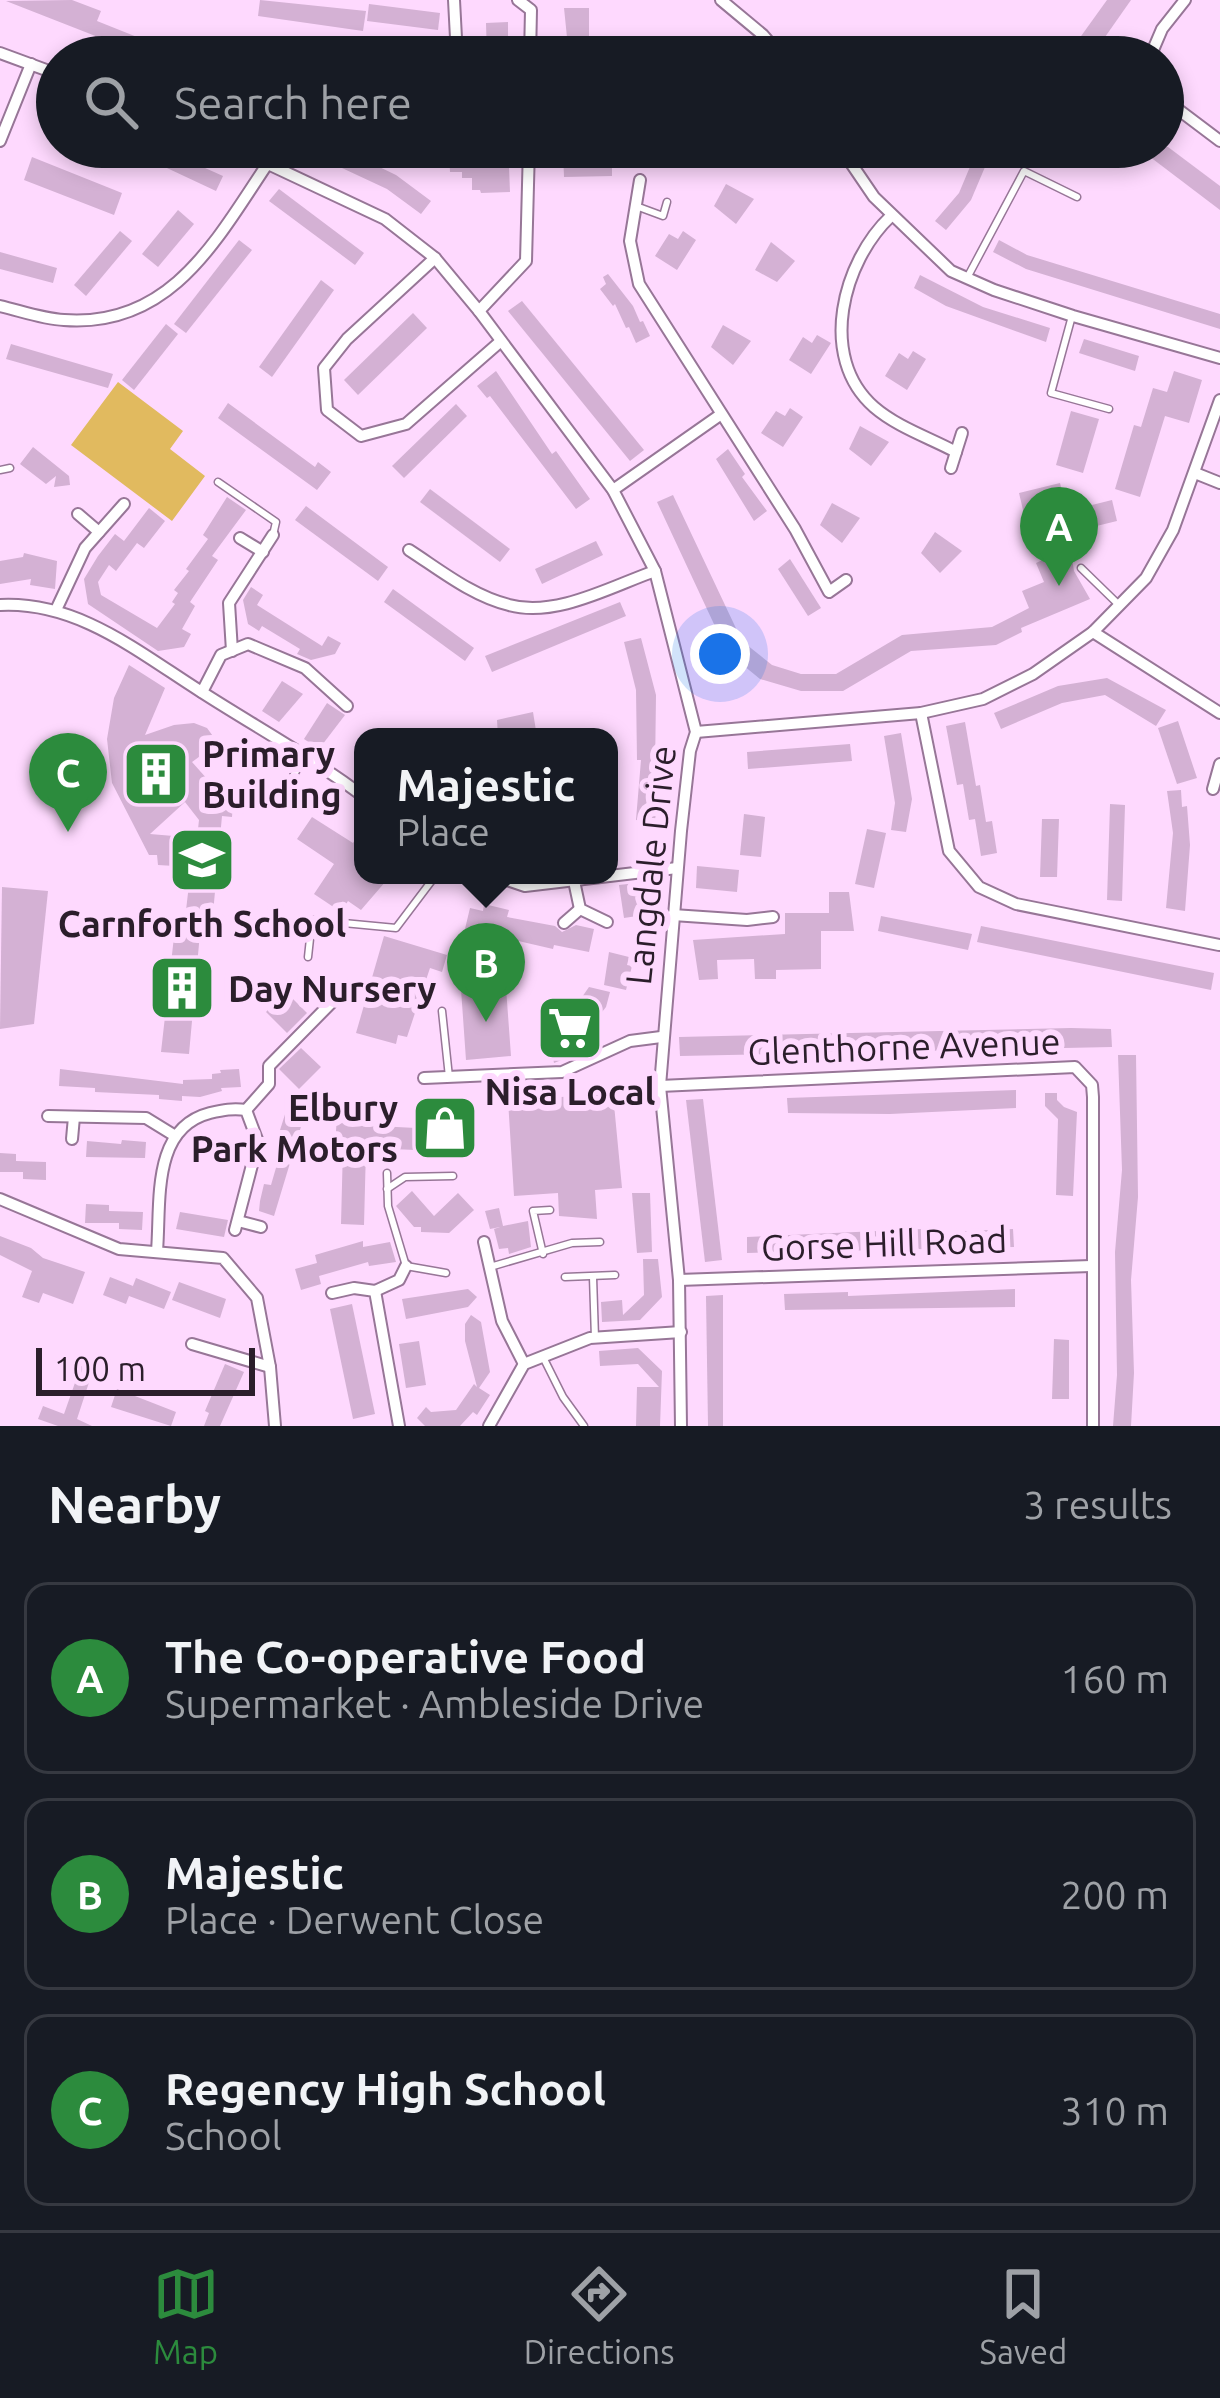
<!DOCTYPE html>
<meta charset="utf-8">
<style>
:root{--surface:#171b24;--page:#242831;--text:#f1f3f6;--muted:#9ea1a6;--line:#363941;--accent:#2c8b3d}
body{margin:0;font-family:Ubuntu,sans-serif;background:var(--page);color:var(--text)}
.scale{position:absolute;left:36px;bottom:30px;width:219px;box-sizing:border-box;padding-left:12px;border:6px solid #2b1e2b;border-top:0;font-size:33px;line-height:42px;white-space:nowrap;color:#2b1e2b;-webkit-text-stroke:9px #fed9fe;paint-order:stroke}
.you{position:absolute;left:720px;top:654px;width:42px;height:42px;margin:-30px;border:9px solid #fff;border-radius:50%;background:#1a73e8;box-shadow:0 0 0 18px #1a73e833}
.badge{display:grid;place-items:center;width:78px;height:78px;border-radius:50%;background:var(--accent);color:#fff;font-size:39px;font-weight:700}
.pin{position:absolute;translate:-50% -99px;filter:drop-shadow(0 3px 6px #0008)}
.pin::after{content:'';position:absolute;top:63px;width:42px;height:36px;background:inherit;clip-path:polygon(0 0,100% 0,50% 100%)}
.popup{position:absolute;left:354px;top:728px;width:264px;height:156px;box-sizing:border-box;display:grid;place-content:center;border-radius:24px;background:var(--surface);filter:drop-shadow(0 3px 9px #0005);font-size:39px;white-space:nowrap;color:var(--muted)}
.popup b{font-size:45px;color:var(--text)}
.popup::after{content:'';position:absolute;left:50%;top:100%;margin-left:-24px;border:24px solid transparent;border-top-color:var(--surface)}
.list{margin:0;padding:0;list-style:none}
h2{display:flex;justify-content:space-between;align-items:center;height:156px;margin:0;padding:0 48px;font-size:51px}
h2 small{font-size:39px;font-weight:400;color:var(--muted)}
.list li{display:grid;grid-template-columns:78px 1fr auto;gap:36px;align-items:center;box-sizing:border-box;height:192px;margin:0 24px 24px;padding:0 24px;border:3px solid var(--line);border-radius:24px}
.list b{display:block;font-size:45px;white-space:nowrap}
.list p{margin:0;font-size:39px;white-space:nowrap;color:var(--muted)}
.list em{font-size:39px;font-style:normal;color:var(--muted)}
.icon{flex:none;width:66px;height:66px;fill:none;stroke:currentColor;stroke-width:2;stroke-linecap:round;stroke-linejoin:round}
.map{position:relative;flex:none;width:1220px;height:1426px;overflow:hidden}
.search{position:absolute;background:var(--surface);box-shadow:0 6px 18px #0003;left:36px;right:36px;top:36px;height:132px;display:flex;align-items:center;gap:30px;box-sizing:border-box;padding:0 42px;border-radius:66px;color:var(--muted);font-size:45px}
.sheet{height:804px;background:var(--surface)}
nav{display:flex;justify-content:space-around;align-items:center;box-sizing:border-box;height:168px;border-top:3px solid var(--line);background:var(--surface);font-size:33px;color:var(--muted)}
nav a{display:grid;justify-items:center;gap:6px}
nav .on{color:var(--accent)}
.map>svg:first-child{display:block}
.green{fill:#e1ba5f}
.building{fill:#d4b1d4;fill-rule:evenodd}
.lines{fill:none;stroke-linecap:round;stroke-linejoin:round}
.lane-casing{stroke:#977697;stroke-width:9}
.street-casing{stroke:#977697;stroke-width:14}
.lane{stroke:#fff;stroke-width:6}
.street{stroke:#fff;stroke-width:10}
.labels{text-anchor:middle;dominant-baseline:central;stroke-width:12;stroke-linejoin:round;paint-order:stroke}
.poi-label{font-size:36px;font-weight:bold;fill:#2b1e2b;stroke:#fed9fe;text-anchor:start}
.street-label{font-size:36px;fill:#2b1e2b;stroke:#fed9fe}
</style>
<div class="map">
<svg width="1220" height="1426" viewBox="0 0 1220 1426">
<rect width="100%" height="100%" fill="#fed9fe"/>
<path class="green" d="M118 382 183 431 170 449 205 476 172 521 71 445Z"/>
<g class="building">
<path d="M72 0 101 11 97 21 187 57H122L94 46 98 37 6 1Z"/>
<path d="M260 0 366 11 363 31 258 16Z"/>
<path d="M1107 0H1131L1091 57H1066Z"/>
<path d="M369 4 440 13 438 30 367 21Z"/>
<path d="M564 8H589V44H594V57H569Z"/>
<path d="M508 22V57H487L486 23Z"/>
<path d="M158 147 223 176 216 191 152 161Z"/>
<path d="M297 147H338L396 175 431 201 421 214 387 189Z"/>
<path d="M1137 147H1168L1220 186V210Z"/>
<path d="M463 149V157H472L473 165 509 167 510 192 481 193 480 190H472V178H462V172H450L449 150Z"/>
<path d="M612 150V176L564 177 563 151Z"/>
<path d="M32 157 122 193 114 215 24 180Z"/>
<path d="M972 162 985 167 971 200 946 230 935 221 959 193Z"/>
<path d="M726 184 754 199 736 224 714 206Z"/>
<path d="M279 189 364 253 355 265 269 201Z"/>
<path d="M178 210 194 224 158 267 142 254Z"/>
<path d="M120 231 132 241 86 296 74 285Z"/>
<path d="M683 231 696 240 677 270 655 256 669 234 678 239Z"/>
<path d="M239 240 252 250 186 333 174 324Z"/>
<path d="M999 240 1027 255 1220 314V329L1026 269 993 252Z"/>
<path d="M771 242 795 261 777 282 755 270Z"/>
<path d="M0 252 57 268 53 283 0 269Z"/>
<path d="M608 274 633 306 640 322 643 321 650 336 636 343 629 327 626 328 615 304 613 306 600 289 606 284 603 277Z"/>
<path d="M920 275 983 307 1050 328 1046 342 946 306 914 288Z"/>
<path d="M321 280 334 290 272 377 259 367Z"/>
<path d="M522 301 644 450 630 461 508 311Z"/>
<path d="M413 313 427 328 358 395 344 380Z"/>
<path d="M166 324 178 334 134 390 122 380Z"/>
<path d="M723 325 751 341 733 365 711 347Z"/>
<path d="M817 335 831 343 811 374 789 360 803 337 812 343Z"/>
<path d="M1084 339 1139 356 1135 371 1079 353Z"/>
<path d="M11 344 113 374 108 388 6 359Z"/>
<path d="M913 351 926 359 907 390 885 376 899 353 908 359Z"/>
<path d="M496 371 552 454 556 451 590 499 576 509 490 396 487 398 477 386Z"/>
<path d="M1174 371 1202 380 1189 423 1165 416 1140 497 1115 489 1134 425 1141 427 1153 388 1167 392Z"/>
<path d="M228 403 315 467 318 462 331 472 317 490 218 418Z"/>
<path d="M456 404 467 416 404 478 392 466Z"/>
<path d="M790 408 803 417 783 447 761 433 776 411 785 416Z"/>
<path d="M1071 411 1099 419 1083 473 1056 465Z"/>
<path d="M860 426 889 442 871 466 849 449Z"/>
<path d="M33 447 69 476 70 485 54 487 56 476 46 484 20 464Z"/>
<path d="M728 449 745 474 742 477 767 511 754 521 716 459Z"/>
<path d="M1060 483 1065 504 1024 514 1019 493Z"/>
<path d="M430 489 510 549 500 562 420 502Z"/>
<path d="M673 495 742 641 772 665 801 674H836L902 635 992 627 1029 608 1022 591 1044 582 1036 563 1053 555 1058 565 1072 558 1074 571 1090 599 1021 628 1022 632 996 645 911 651 843 691H801L760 679 727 652 657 502Z"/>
<path d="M227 497 246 510 212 556 218 560 190 602 195 606 182 629 191 634 184 647 158 651 88 604 84 579 98 556 115 534 124 541 149 508 165 521 144 548 137 543 116 571 109 565 98 582 101 595 157 628 175 604 172 602 178 593 174 590 189 571 186 569 208 539 203 535Z"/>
<path d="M1112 500 1117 521 1076 531 1072 510Z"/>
<path d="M832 503 860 518 842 543 820 525Z"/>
<path d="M306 506 388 567 378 581 295 520Z"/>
<path d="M935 532 962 551 940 573 921 553Z"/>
<path d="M596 541 603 555 542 584 535 569Z"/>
<path d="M24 553 57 561 55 589 30 585 31 579 0 584V561L23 557Z"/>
<path d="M790 559 821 608 808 616 778 569Z"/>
<path d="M251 587 263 595 257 605 322 646 328 636 341 643 335 654 311 660 297 654 300 649 262 626 259 631 248 624 243 600Z"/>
<path d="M393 589 474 648 465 661 384 602Z"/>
<path d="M620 602 626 616 492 672 485 656Z"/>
<path d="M641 638 656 695 655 771 659 772 655 822 636 820 641 760H637L636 690 624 642Z"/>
<path d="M129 665 165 688 145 735 174 725 194 723 207 728 218 743 192 762 216 789V801L233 802 232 817 222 816 212 924 201 922 189 1054 161 1052 176 919H185L191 867 158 865 157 855H149L112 783 107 739 114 698ZM185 802 199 820 197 838 150 834Z"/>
<path d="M1107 678 1166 710 1156 726 1105 695 1062 703 1001 729 994 713 1058 686Z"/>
<path d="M282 681 303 694 279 722 262 711Z"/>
<path d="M327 703 345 715 319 749 304 739Z"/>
<path d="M533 712 537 737H498L497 720Z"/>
<path d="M1178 721 1197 778 1177 784 1158 728Z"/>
<path d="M965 722 976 786 980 785 986 822 992 821 997 853 981 856 975 819 969 820 963 784 957 785 946 726Z"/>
<path d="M901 733 912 799 906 832 891 830 895 803 884 736Z"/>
<path d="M850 744 852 761 748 769 747 752Z"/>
<path d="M1181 790 1182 807 1187 806 1190 845 1185 911 1166 908 1173 833 1167 791Z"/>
<path d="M1110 804 1125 805 1122 901 1107 900Z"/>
<path d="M744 814 765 817 761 857 740 855Z"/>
<path d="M312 817 353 843 363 827V875H377L386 881 361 910 348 901 341 912 314 894 334 864 297 839Z"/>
<path d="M1042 819H1059L1057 877H1040Z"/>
<path d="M867 829 886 833 874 888 855 884Z"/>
<path d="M697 866 739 870 737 892 696 888Z"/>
<path d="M645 882 650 914 624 918 619 885Z"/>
<path d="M2 887 48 891 34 1024 0 1029Z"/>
<path d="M829 892H849L854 931H821V969L776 970V979H755L754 959 717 960 718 979 699 980 693 940 785 934V913H829Z"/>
<path d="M484 904 509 910 507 917 555 926 562 932 576 925 594 929 589 952 554 945 553 949 514 940 513 944 464 933 470 908 483 911Z"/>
<path d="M881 916 972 934 968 950 878 931Z"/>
<path d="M981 926 1214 973 1211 990 977 942Z"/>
<path d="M384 936 447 955 442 972 430 968 407 1037 398 1035 396 1044 356 1033Z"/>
<path d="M609 952 629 957 627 965 632 966 626 990 604 985Z"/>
<path d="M505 974 511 1056 466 1060 461 989 470 988 469 977Z"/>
<path d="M589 987 610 992 606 1007 587 1031 564 1044 569 1057 554 1063 546 1022 573 1010Z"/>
<path d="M286 992 307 1013 287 1033 266 1012Z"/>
<path d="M1071 1028 1111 1029 1112 1047 680 1056 679 1037Z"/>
<path d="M301 1048 321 1067 299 1089 279 1069Z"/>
<path d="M1118 1055H1136L1138 1197 1131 1280 1134 1373 1131 1426H1113L1117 1375 1115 1252 1122 1170Z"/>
<path d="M60 1069 183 1084V1080L212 1079V1074L221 1073 220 1070 239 1069 241 1087 221 1088 222 1091 200 1097 182 1096V1101L159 1099V1095L95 1092V1088L59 1086Z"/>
<path d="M1016 1090V1108L890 1114 788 1113 787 1098Z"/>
<path d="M1045 1093H1057V1100L1064 1107 1077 1112 1073 1196 1056 1195 1058 1119 1045 1106Z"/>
<path d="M613 1094 622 1188 595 1190 597 1219 559 1216 558 1193 514 1196 508 1100Z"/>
<path d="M703 1099 722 1260 705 1262 686 1100Z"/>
<path d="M338 1101 359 1102 358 1125 416 1128V1150L366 1148 364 1225 341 1224 343 1146H335Z"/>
<path d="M288 1105 306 1110 274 1216 259 1211 260 1201 264 1184 271 1185 280 1154 273 1152Z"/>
<path d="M122 1140 146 1142 145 1158 86 1157 87 1141 121 1144Z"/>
<path d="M0 1153 16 1154V1161L46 1162V1180L23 1179V1172H0Z"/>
<path d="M412 1191 434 1216 458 1193 474 1210 449 1233 421 1232V1227H414L396 1206Z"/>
<path d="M632 1193H650L652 1252 637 1253Z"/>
<path d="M86 1204 109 1205V1211L143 1212 142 1230 119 1229V1223H85Z"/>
<path d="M499 1208 503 1226 528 1221 531 1247 509 1254 508 1248 499 1249 494 1229 500 1227 490 1229 485 1211Z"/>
<path d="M180 1212 228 1220 224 1237 176 1229Z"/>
<path d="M944 1228V1232L1013 1229 1014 1247 747 1253V1237Z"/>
<path d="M0 1236 31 1248 43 1258 85 1272 73 1304 43 1293 39 1303 22 1297 32 1271 0 1255Z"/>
<path d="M363 1241V1247L390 1242 396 1262 369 1266 368 1262 319 1276 321 1284 301 1290 295 1269 317 1263 315 1255Z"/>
<path d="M643 1259H658L662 1297 640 1320 602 1322 601 1302 622 1300 623 1315 644 1295Z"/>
<path d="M110 1277 133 1286 131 1291 136 1278 171 1292 164 1309 129 1296 126 1304 103 1295Z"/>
<path d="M179 1282 226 1299 220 1318 172 1300Z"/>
<path d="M468 1289 477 1297 468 1307 406 1319 402 1299Z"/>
<path d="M1015 1289V1307L785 1310 784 1294 848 1292V1296Z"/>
<path d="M723 1295V1426H708L706 1296Z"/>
<path d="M352 1304 375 1414 353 1419 330 1309Z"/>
<path d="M471 1315 481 1322 490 1372 479 1388 490 1395 477 1415 473 1412 460 1426H425L417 1418 426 1407 431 1412 456 1410 474 1384 477 1387 465 1341V1324Z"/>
<path d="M1054 1339 1069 1340V1399H1052Z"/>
<path d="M419 1341 426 1385 406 1388 399 1344Z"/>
<path d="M638 1348 662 1371 660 1426H636L637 1387H659L638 1364 600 1366 599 1351Z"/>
<path d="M83 1360 95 1364 77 1419 92 1426H58L38 1419 43 1406 64 1414Z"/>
<path d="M225 1364 244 1372 220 1426H204L209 1413 205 1411Z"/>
<path d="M117 1389 176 1412 171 1426 111 1407Z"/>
</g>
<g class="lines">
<g class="lane-casing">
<g id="lane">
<path d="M636 206 663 216 667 202"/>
<path d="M967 278 1024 171 1077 197"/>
<path d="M1072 316 1051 393 1109 409"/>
<path d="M0 470 10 468"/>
<path d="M218 482 276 522 273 535"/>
<path d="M1081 568 1119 605"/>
<path d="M293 776 305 757"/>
<path d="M308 957 312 920 396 928 436 875"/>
<path d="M442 1011 449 1077"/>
<path d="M387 1173 388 1206 406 1266 446 1273"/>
<path d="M387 1189 405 1177 453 1176"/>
<path d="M543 1254 533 1211 550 1210"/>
<path d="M490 1267 572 1243 600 1242"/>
<path d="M565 1277 615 1275"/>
<path d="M593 1277 595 1338"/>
<path d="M543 1357 563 1397 584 1426"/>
</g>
</g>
<g class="street-casing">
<g id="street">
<path d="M454 0 457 57"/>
<path d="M518 0 531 10 530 57"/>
<path d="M721 0 763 35 782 57"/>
<path d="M0 53 57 74"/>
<path d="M1150 57 1162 29 1185 0"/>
<path d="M1163 98 1220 141"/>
<path d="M0 141 31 64"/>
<path d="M232 147 385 219 435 258 479 311 613 490 655 571 696 732 690 751 681 831 660 1086 679 1280 681 1426"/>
<path d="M840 147 874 197 951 271 994 290 1073 316 1220 358"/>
<path d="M640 180 630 241 639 284 795 529 829 592 846 580"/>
<path d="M891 216C843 261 817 357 874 407 897 427 930 438 956 452"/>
<path d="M435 258 347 339 324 368 327 410 361 436 406 424 501 341"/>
<path d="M0 306C21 311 43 319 64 320 171 328 217 239 268 163"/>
<path d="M479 311 526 261 529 147"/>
<path d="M951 468 962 433"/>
<path d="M1195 473 1220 483"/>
<path d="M613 490 720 415"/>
<path d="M78 514 99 532"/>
<path d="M240 538 263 552"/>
<path d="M409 550C440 570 472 596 509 605 556 618 612 586 655 571"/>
<path d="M0 605C77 601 137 651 200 691 256 727 308 755 363 796"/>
<path d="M56 610 85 548 124 504"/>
<path d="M1093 632 1220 713"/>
<path d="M232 651 229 603 273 535"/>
<path d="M202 692 221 655 248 644 305 668 347 706"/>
<path d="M921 713 949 851 979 887 1016 904 1219 945"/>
<path d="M696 732 921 713 983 699 1033 674 1093 632 1146 578 1173 530 1220 400"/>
<path d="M1213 789 1220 764"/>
<path d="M492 875 525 886 677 868"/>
<path d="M574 881 580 909 607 922"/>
<path d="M673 915 747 920 773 917"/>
<path d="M564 923 580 909"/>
<path d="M424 1078 562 1072 630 1041 661 1037"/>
<path d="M660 1086 1075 1067 1092 1085 1093 1097V1426"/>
<path d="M246 1110 269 1084V1066L333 1001"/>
<path d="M48 1116 146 1118 172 1134"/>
<path d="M72 1139 74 1117"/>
<path d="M0 1199 119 1249 223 1258 257 1298 270 1367 275 1426"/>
<path d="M238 1221 261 1227"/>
<path d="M484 1242 502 1321 524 1364"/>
<path d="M157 1251C161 1202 151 1128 210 1113 223 1110 233 1108 246 1110L258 1142 235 1230"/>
<path d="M679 1280 1091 1266"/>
<path d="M375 1291 399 1280 406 1266"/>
<path d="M332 1293 354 1288 375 1291 399 1426"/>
<path d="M192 1344 270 1367"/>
<path d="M489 1426 524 1364 590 1338 681 1332"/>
</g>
</g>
<use href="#lane" class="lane"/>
<use href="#street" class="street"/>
</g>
<defs>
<g id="building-square" transform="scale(3.45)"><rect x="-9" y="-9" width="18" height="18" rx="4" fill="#2c8b3d" stroke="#fed9fe"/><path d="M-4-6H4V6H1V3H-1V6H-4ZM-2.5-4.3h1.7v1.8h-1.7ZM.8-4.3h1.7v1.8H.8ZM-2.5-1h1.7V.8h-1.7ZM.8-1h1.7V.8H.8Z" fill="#fff"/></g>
<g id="school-square" transform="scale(3.45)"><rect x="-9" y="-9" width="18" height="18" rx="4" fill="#2c8b3d" stroke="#fed9fe"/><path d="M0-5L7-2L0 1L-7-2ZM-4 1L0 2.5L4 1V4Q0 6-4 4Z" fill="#fff"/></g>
<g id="supermarket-square" transform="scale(3.45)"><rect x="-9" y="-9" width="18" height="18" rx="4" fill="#2c8b3d" stroke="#fed9fe"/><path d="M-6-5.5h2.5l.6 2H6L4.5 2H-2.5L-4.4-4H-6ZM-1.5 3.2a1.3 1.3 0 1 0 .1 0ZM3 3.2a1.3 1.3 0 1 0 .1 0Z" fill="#fff"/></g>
<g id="shop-square" transform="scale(3.45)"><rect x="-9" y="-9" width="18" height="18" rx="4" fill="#2c8b3d" stroke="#fed9fe"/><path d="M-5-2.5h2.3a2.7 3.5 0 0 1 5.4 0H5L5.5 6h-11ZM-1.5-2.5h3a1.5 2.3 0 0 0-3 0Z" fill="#fff"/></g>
</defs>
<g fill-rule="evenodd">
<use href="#building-square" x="156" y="774"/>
<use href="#school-square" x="202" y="860"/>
<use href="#building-square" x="182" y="988"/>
<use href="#supermarket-square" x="570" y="1028"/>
<use href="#shop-square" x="445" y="1128"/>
</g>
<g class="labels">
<g class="poi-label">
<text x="202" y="753">Primary<tspan x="202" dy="41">Building</tspan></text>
<text x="202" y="923" text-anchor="middle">Carnforth School</text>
<text x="228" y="988">Day Nursery</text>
<text x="570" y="1091" text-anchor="middle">Nisa Local</text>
<text x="398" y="1107" text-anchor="end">Elbury<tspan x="398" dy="41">Park Motors</tspan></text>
</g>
<g class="street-label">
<text transform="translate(650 865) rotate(-84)">Langdale Drive</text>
<text transform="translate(904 1046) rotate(-2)">Glenthorne Avenue</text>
<text transform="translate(884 1243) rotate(-2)">Gorse Hill Road</text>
</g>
</g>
</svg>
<div class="scale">100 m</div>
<div class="you"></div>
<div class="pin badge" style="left:1059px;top:586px">A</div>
<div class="pin badge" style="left:486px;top:1022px">B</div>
<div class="popup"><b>Majestic</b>Place</div>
<div class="pin badge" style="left:68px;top:832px">C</div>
<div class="search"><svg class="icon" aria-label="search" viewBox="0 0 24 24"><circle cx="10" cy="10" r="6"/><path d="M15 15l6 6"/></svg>Search here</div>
</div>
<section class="sheet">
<h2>Nearby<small>3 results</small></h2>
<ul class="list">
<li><span class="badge">A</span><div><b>The Co-operative Food</b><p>Supermarket · Ambleside Drive</p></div><em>160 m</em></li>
<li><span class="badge">B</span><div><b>Majestic</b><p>Place · Derwent Close</p></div><em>200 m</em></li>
<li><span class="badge">C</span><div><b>Regency High School</b><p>School</p></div><em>310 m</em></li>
</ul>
</section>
<nav>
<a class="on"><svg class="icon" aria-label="map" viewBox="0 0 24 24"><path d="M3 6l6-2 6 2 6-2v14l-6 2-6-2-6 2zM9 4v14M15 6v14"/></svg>Map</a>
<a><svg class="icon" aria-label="directions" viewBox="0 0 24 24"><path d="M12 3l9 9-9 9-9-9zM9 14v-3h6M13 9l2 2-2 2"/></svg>Directions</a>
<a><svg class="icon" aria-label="saved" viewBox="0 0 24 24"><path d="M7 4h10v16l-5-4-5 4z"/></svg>Saved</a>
</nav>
